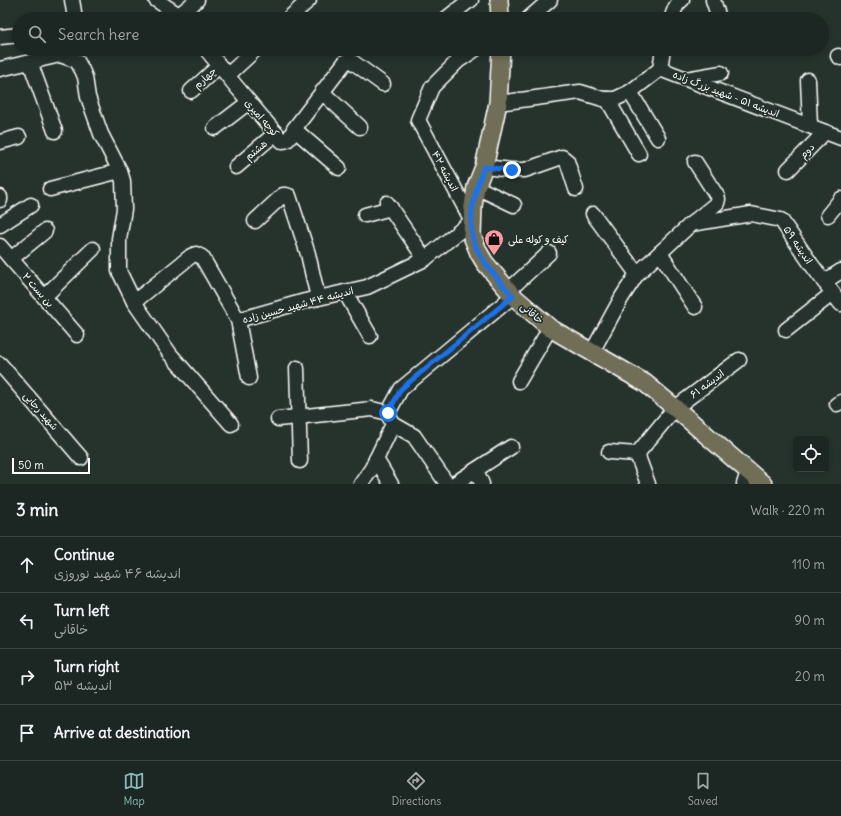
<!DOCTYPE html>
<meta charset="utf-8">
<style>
:root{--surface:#1c2622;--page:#252e2a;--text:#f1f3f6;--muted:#a0a5a5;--line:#3a4340;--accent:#8bbbb9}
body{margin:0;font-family:Delius,"Playpen Sans Arabic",sans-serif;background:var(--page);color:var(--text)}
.controls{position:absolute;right:12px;bottom:12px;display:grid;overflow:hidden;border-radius:6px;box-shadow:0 2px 6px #0003}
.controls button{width:36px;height:36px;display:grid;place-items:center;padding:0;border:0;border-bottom:1px solid var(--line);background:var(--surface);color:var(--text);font:20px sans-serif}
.scale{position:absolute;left:12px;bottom:10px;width:78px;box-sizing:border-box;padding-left:4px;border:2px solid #fff;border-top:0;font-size:11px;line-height:14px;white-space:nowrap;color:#fff;-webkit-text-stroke:3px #26332d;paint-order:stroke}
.stop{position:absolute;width:12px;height:12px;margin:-9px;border:3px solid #1a73e8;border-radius:50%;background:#fff}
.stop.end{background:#1a73e8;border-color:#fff;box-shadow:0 1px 4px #0008}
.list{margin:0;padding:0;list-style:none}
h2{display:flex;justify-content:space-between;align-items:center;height:52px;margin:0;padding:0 16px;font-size:17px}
h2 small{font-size:13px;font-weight:400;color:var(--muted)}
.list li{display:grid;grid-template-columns:26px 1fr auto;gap:12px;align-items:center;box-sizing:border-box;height:56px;padding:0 16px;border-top:1px solid var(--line)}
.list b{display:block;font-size:15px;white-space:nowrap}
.list p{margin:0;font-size:13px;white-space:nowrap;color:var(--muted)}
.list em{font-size:13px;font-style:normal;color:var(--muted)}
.icon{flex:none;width:22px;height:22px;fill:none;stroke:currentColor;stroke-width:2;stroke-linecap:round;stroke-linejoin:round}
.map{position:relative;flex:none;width:841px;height:484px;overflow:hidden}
.search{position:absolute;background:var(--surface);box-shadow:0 2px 6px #0003;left:12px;right:12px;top:12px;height:44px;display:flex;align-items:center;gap:10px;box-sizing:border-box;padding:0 14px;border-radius:22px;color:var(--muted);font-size:15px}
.sheet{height:276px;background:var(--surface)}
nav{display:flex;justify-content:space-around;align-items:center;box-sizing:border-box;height:56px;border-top:1px solid var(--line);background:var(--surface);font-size:11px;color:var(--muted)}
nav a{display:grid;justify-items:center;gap:2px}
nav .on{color:var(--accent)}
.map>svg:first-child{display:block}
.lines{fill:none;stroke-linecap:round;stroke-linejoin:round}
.minor-casing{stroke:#fff;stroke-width:17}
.major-casing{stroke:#fff;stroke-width:20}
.minor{stroke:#26332d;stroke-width:14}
.major{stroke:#716e59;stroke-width:17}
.route{stroke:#1a73e8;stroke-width:5}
.labels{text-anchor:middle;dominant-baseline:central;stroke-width:3.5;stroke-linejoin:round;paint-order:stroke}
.street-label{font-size:10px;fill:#fff;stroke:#26332d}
.poi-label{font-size:10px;fill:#fff;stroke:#26332d;text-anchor:start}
</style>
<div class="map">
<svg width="841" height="484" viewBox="0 0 841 484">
<rect width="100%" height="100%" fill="#26332d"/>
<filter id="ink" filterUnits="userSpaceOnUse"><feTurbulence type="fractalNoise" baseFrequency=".025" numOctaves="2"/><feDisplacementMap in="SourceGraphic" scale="8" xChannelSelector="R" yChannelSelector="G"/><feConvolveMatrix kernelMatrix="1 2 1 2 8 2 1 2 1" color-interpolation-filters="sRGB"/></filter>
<g filter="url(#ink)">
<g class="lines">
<g class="minor-casing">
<g id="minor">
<path d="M72 0 74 12"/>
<path d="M156 0 179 15 182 19"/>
<path d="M713 0 719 18"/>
<path d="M179 15 197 0"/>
<path d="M288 19 309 0"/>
<path d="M446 19 466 3 471 0"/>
<path d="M528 19 550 0"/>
<path d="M671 19C674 12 675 4 682 0"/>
<path d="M0 37 19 35"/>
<path d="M206 49 235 85 282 141C290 141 291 135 294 129L346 61 350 60 383 84"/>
<path d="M838 56 841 58"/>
<path d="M30 62 55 131"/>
<path d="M0 69 60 55 77 61 82 70 85 77 88 97 101 134 120 171 123 181 124 209 119 239V271L134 302 191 256 196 254 202 257 238 320 305 301 367 287 425 259 472 221 418 120 432 87 458 61 476 49"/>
<path d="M660 69 663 49"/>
<path d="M228 75 256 49"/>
<path d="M686 79 721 73"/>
<path d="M808 80 810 126"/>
<path d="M191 91 219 66"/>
<path d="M322 92 360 127"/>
<path d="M630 92 658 138"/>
<path d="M607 99 639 154"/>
<path d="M498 103 580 92 603 99H615L630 92 660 69 841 138"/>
<path d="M215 128 249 102"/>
<path d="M294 129 339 168"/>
<path d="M0 142 19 137"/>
<path d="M236 167 276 133"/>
<path d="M484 167 512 170H525L562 157 567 161 576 189"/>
<path d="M788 170 825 132"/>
<path d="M476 187 514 205"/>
<path d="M50 189 120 171"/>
<path d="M0 197V200"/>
<path d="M387 203 425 259"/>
<path d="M593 214 637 274"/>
<path d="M365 215 391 208"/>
<path d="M828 215 841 199"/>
<path d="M255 221 283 195H286L289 196 308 254 318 298"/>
<path d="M691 224 751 214 781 220 811 264 841 304"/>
<path d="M0 225 31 205"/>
<path d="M0 246 77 335"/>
<path d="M660 253 695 307"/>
<path d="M11 259 45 231"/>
<path d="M824 282 841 271"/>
<path d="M508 291 549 253"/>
<path d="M345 292 370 336"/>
<path d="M44 297 93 249"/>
<path d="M134 302 170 354 231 424"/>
<path d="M238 320 249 378"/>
<path d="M786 330 833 293"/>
<path d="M592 352 622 297 637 274 691 224 717 203 718 199 717 196 695 162"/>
<path d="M0 364 81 458"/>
<path d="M297 368 300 461"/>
<path d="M519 381 550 328"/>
<path d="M837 404 841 402"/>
<path d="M388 413 401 389 513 296"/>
<path d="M278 419 372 409 388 413"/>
<path d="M393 424 414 436 447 484"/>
<path d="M609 452 637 454"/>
<path d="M376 459 391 484"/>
<path d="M476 470 482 484"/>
<path d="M361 484 372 468 393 424 389 416"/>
<path d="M454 484 511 447"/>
<path d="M648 484 637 454 675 408 739 360"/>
<path d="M744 484 748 472"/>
</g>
</g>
<g class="major-casing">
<g id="major">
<path d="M499 0 500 19"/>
<path d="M501 49 498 103 484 167 476 187 473 206 472 236 479 253 485 263 513 296 550 328 645 383 675 408 763 484"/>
</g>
</g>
<use href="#minor" class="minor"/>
<use href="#major" class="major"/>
</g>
</g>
<g class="lines" filter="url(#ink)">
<path class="route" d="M388 413 401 389 513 296C500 283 474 253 472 234 469 211 476 188 484 167L512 170"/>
</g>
<defs>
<g id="shop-pin" transform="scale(1)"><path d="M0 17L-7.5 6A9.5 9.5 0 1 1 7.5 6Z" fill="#ff9aa2" stroke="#26332d"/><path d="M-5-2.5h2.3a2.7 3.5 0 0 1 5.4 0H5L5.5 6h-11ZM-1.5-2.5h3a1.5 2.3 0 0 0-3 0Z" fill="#111"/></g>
</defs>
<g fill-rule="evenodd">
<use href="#shop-pin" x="494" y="239"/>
</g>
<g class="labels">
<g class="street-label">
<text transform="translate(205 78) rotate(-42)">چهارم</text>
<text transform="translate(726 94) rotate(21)">اندیشه ۵۱ - شهید بزرگ زاده</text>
<text transform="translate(262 118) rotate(49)">کوچه امیری</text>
<text transform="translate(256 150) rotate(-40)">هشتم</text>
<text transform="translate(807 151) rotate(-46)">دوم</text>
<text transform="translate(445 171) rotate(62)">اندیشه ۴۲</text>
<text transform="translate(798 245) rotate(56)">اندیشه ۵۹</text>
<text transform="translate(38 290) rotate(49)">بن بست ۲</text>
<text transform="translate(298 305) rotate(-15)">اندیشه ۴۴ شهید حسین زاده</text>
<text transform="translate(532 313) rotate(40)">خاقانی</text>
<text transform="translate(707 384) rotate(-37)">اندیشه ۶۱</text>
<text transform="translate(41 411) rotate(49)">شهید رجایی</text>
</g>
<g class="poi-label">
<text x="508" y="239">کیف و کوله علی</text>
</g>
</g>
</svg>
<div class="controls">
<button><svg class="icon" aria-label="locate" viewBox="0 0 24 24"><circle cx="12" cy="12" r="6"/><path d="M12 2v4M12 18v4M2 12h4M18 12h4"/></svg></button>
</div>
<div class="scale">50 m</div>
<div class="stop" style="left:388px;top:413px"></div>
<div class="stop end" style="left:512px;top:170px"></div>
<div class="search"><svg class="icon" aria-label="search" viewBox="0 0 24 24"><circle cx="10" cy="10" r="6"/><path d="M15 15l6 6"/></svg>Search here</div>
</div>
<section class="sheet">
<h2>3 min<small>Walk · 220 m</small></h2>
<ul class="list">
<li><svg class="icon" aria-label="ahead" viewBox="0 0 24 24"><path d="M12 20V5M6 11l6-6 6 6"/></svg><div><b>Continue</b><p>اندیشه ۴۶ شهید نوروزی</p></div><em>110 m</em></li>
<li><svg class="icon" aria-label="left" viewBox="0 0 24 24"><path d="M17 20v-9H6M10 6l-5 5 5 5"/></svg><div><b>Turn left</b><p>خاقانی</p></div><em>90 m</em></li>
<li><svg class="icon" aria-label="right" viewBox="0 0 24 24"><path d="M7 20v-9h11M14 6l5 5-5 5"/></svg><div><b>Turn right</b><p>اندیشه ۵۳</p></div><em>20 m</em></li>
<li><svg class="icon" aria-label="arrive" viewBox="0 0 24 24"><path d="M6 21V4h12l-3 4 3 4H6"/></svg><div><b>Arrive at destination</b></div></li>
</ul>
</section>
<nav>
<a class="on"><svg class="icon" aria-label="map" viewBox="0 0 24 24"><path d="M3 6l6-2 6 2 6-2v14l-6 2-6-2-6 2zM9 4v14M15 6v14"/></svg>Map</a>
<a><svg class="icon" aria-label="directions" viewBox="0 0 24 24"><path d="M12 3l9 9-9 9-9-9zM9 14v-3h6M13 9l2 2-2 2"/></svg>Directions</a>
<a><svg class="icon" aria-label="saved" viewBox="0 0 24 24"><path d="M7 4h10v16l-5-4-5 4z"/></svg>Saved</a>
</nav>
